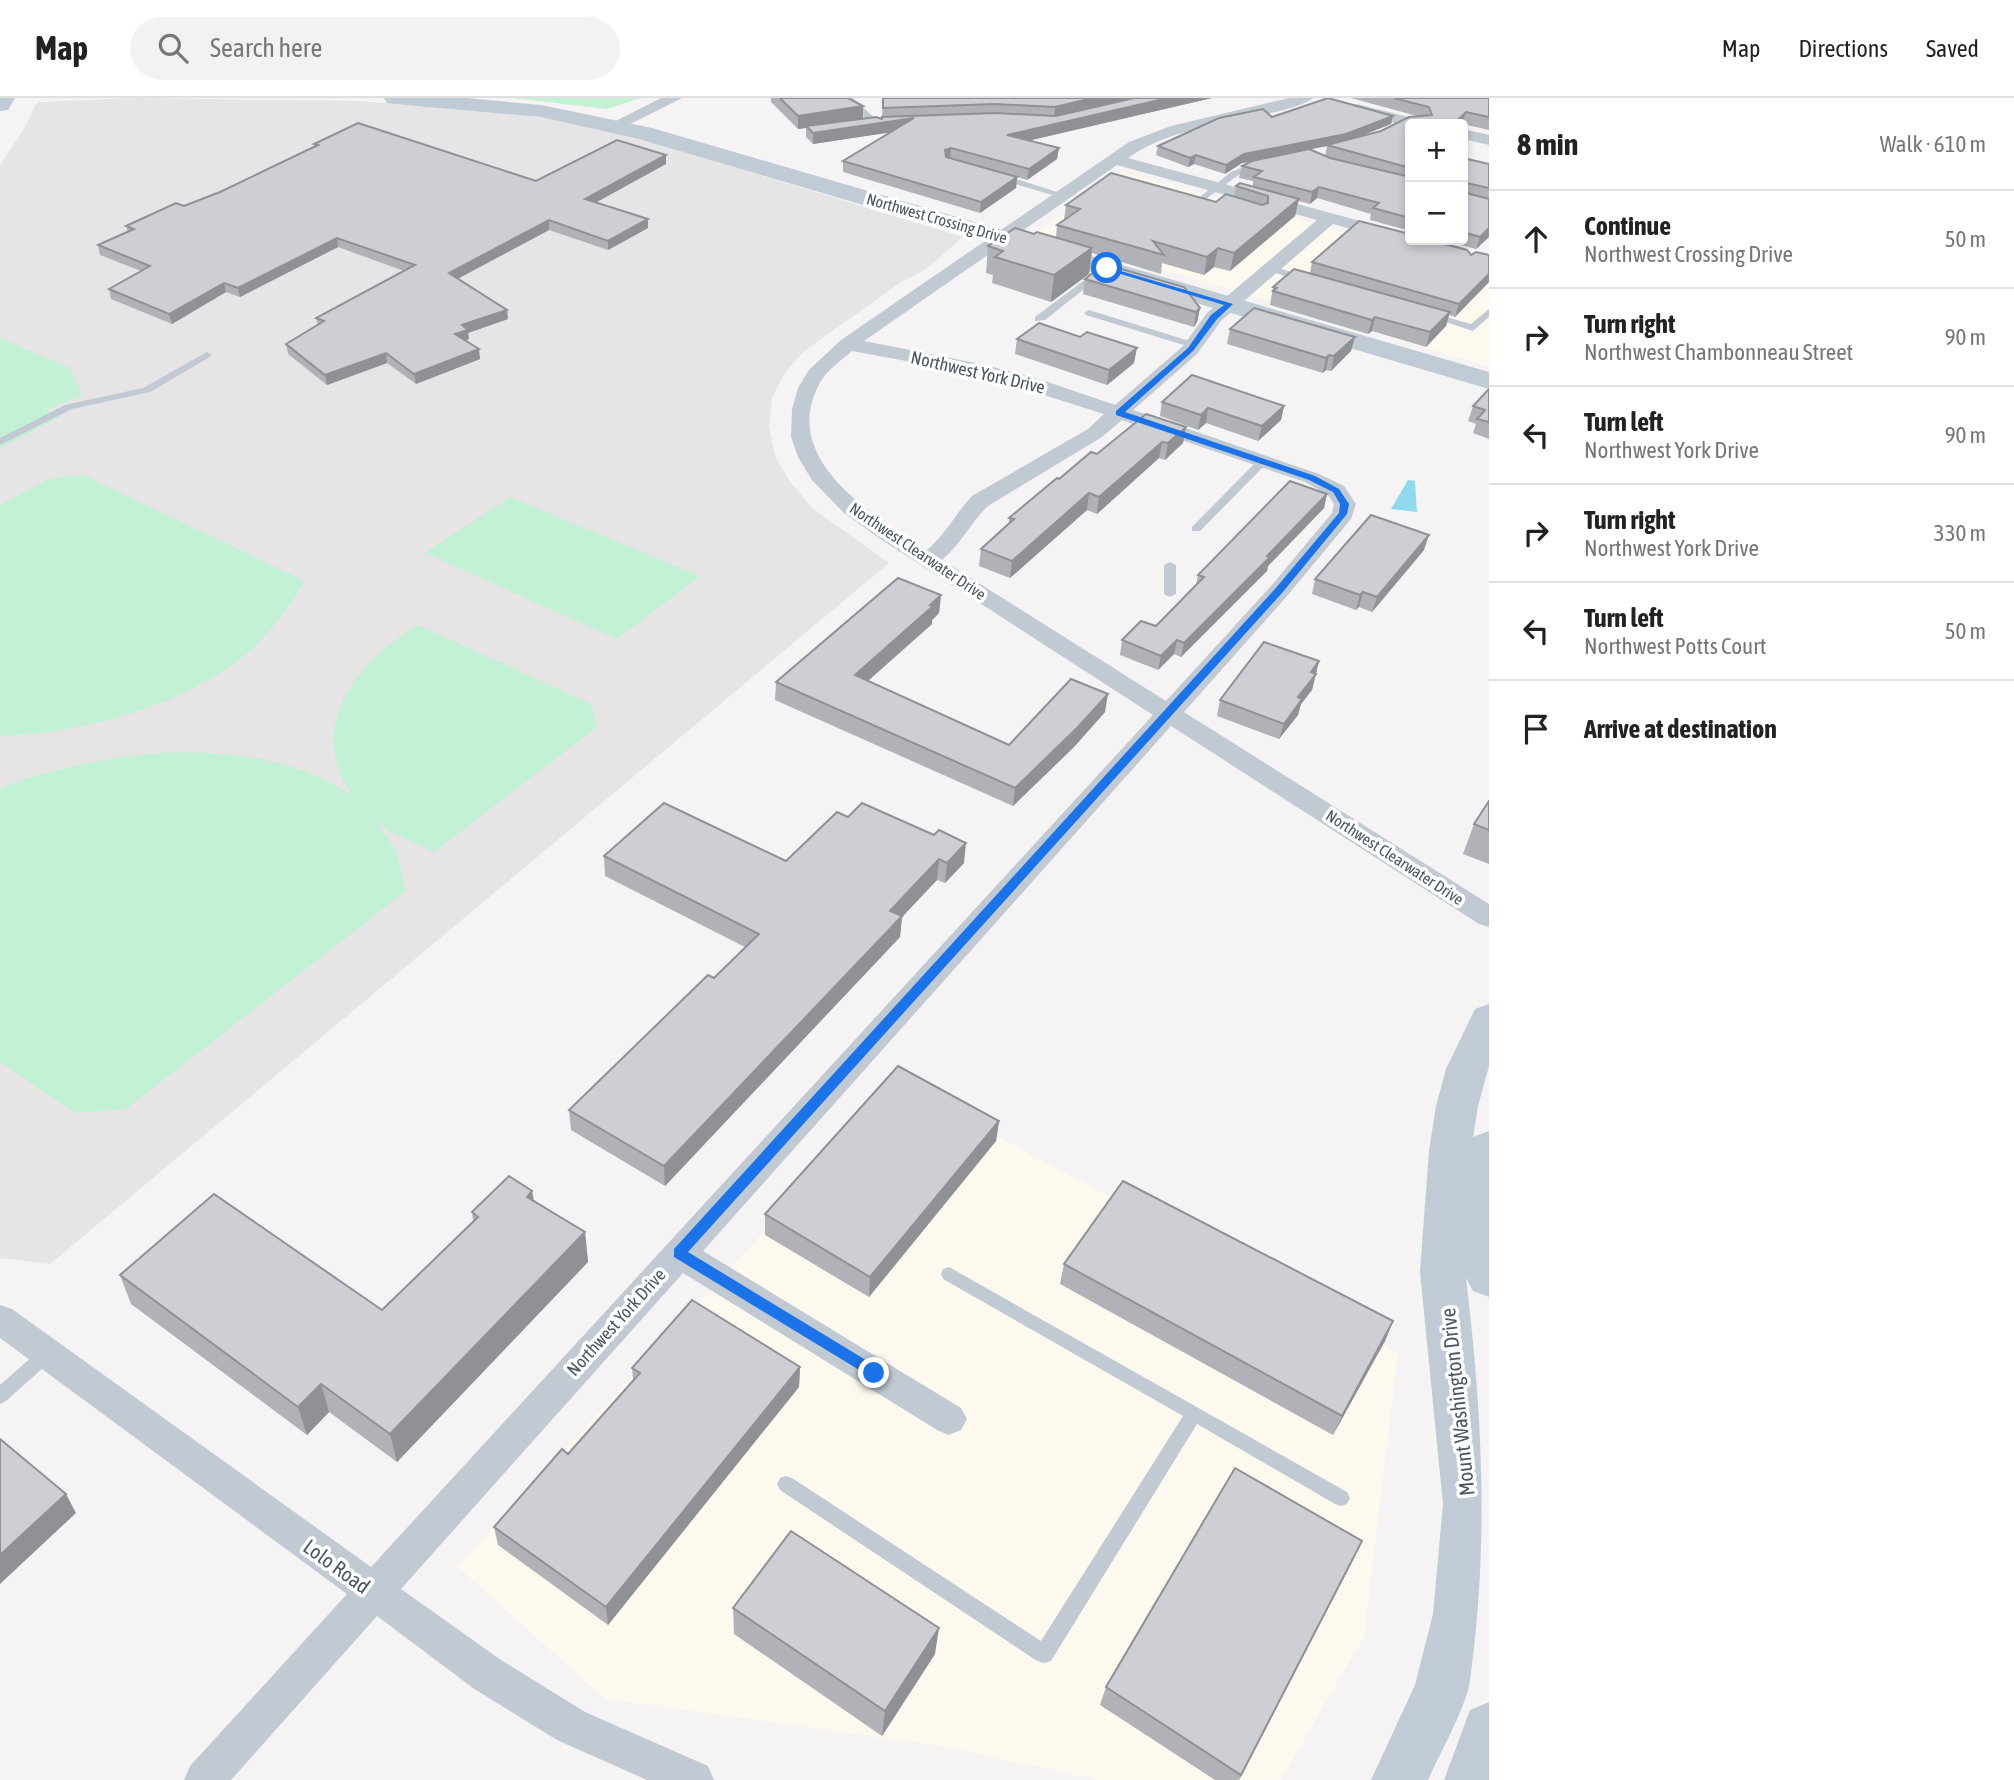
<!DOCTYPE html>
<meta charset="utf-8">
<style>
:root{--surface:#fff;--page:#f2f2f2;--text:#222;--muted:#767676;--line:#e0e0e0}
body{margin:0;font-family:"Asap Condensed",sans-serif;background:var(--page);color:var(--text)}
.controls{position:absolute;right:21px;top:21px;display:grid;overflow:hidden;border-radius:7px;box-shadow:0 4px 10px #0003}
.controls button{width:63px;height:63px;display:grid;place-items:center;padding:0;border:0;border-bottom:2px solid var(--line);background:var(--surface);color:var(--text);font:35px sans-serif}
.stop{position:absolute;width:21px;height:21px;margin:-16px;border:5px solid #1a73e8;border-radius:50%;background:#fff}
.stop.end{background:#1a73e8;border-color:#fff;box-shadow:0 2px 7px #0008}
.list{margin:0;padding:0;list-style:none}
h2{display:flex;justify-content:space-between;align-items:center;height:91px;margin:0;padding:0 28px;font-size:30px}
h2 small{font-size:23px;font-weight:400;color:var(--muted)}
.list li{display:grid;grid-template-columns:46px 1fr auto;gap:21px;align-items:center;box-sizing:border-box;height:98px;padding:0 28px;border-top:2px solid var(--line)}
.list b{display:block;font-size:26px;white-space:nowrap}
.list p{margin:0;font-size:23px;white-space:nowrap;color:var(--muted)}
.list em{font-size:23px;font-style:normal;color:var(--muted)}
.icon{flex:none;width:38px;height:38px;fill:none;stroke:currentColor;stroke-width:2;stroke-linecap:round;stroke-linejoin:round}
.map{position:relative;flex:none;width:1489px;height:1682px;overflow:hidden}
header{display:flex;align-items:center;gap:42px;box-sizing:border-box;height:98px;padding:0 35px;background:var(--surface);border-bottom:2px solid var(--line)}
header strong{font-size:33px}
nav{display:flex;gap:38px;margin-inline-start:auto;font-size:24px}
.search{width:490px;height:63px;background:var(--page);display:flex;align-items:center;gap:18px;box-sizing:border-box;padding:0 24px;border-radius:38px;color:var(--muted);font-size:26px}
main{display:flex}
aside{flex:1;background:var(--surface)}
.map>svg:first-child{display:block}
.commercial{fill:#fdf9ef}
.education{fill:#e6e4e5}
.green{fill:#c3f1d5}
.water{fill:#90daee}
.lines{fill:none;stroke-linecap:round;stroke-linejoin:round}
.lane{fill:#c1cad2;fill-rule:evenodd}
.street{fill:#c1cad2;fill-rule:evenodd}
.secondary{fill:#c1cbd6;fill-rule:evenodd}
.wall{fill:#b0b2b7;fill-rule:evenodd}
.shaded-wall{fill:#909195}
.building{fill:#cdcfd5;stroke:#909195;stroke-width:2}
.route{fill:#1a73e8}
.labels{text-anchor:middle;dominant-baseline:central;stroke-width:7;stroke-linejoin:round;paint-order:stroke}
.far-street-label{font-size:16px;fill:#4a5661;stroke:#fff}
.street-label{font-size:18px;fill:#4a5661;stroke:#fff}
.near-street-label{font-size:21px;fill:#4a5661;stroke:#fff}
</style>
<header>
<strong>Map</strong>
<div class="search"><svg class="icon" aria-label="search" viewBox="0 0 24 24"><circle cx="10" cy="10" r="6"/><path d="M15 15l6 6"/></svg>Search here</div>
<nav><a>Map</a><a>Directions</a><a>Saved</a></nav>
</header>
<main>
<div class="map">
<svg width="1489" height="1682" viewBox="0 0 1489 1682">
<rect width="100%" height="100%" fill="#f5f3f3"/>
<g class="commercial">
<path d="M1122 74 1489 174V269L1037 134Z"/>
<path d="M899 985 1398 1255 1364 1538 1281 1682H1098L941 1648 605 1601 458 1469Z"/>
</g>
<path class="education" d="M135 0 357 3 487 12 560 22 635 39 963 139 925 172 901 184 804 253 784 276 772 301 769 328 775 358 789 382 812 410 889 465 50 1166 0 1160V67L27 26 35 7 40 4Z"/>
<g class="green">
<path d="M513 0H641L607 11Z"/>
<path d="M0 240 70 270 82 297 46 312 60 319 0 350Z"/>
<path d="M83 377 305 483C292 503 278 525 260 543 201 604 84 636 0 638V407L49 381Z"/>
<path d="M510 399 700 478 617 541 425 455Z"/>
<path d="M418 527 591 606 597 629 434 754 389 733 374 720 396 753 406 793 126 1011 75 1015 0 964V691C19 681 41 677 61 671 155 647 267 643 352 697 346 687 338 675 336 663 323 603 370 556 418 527Z"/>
</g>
<path class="water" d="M1408 382 1415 383 1417 414 1391 411Z"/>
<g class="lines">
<g class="lane">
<path d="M845 0H853L878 23V27H872Z"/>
<path d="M1253 65 1260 67 1237 78 1206 101 1217 104V108L1196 102 1231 74Z"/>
<path d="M998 77H1004L1066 97 1059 99 998 81Z"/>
<path d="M1271 168 1309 179 1311 181 1306 184 1268 173 1267 171Z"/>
<path d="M1095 174 1103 176 1045 222 1035 223V219Z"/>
<path d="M1489 211V219L1473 233 1424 217 1429 214 1471 226Z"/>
<path d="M1089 212 1196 245 1198 247 1190 249 1086 217 1084 215Z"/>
<path d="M207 254 212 257 210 259 150 294 72 311 0 347V340L65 307 143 290Z"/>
<path d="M1264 359 1269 362 1268 364 1200 433H1192V429L1260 360Z"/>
<path d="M1170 464 1176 467V496L1170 499 1164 496V467Z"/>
<path d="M949 1169 1347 1394 1350 1400 1347 1406 1341 1408 1335 1406 1197 1326 1051 1563 1044 1565 1037 1563 780 1392 777 1386 780 1380 786 1378 792 1380 1041 1543 1183 1318 943 1181 941 1176 943 1171Z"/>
<path d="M47 1249 53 1251 56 1256 53 1261 6 1303 0 1306V1287L41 1251Z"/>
</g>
<g class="street">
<path d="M661 0H682L622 30 616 32 608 27Z"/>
<path d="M1289 0H1313C1300 12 1239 21 1219 26 1187 32 1155 41 1128 60L1397 133 1400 137 1391 142 1333 126 1221 223 1197 256 1133 312 1319 376 1344 388 1356 406 1351 421 1287 498 1184 614 1489 806V829L1479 826 1171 628 703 1153 961 1310 967 1321 961 1332 949 1337 937 1332 683 1175 401 1491 501 1562 585 1614 708 1668 714 1682H647L557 1642 473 1590 377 1518 231 1682H184L190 1668 347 1496 0 1240V1207L12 1211 371 1469 1153 617 882 442 844 415 812 382 798 359 791 339 792 311 798 290 809 272 841 242 1129 44 1171 28ZM1117 67 1317 122 1207 215 1183 248 1115 307 1042 282 986 267 864 243ZM852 253 977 276 1104 316 1088 331 972 398C955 416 946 436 927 452 873 418 776 360 821 283 828 271 842 262 852 253ZM1122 322 1305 384 1328 397 1334 406 1332 415 1271 488 1166 603 942 462C962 445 970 425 988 408L1102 339Z"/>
<path d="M1357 6 1425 23 1427 26H1410V29L1351 14 1349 11Z"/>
<path d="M1463 31 1489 37V47L1463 41Z"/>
</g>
<g class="secondary">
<path d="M0 0H15L8 12 0 13Z"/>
<path d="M384 0H467L541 7 652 30 1489 274V291L639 41 541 19 395 6 387 5Z"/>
<path d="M1489 906V968L1478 1008 1473 1039 1489 1033V1199L1473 1193 1466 1180C1483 1321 1489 1449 1469 1589 1460 1621 1441 1652 1428 1682H1371L1415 1587 1433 1516 1443 1406 1420 1174 1429 1053 1436 1008 1446 971 1475 911Z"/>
<path d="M1489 1604V1682H1444L1470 1612Z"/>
</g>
</g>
<g class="wall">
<path d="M771 0H848L863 8V21H882L883 0H1212L1029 42 1059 50 1057 61 1027 82 1017 79 1016 90 980 115 843 74V63L890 34 813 46 806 39V30L798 31 771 4Z"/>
<path d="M1351 0H1489V32L1463 26H1410V133L1370 122 1371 116 1317 100 1310 106 1298 103 1295 118 1230 173 1214 169 1204 177 1162 165 1161 176 1092 155 1089 176 1051 204 992 185 993 177 986 175 988 148 1034 136 1056 139 1057 127 1064 122 1066 107 1216 104 1234 99 1236 88H1253V83L1239 80 1242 68 1250 64 1242 65 1225 76 1194 66 1188 69 1156 57 1158 48 1272 19 1393 18 1391 26 1359 39 1381 33 1417 18ZM1327 48 1325 58 1310 51Z"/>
<path d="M314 46 536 83 666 57V66L596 104 648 130 608 152 549 132 457 181 507 212 508 221 468 235 469 241 466 242 480 261 416 286 387 265 327 287 288 256 286 246 318 227 316 220 404 173 338 149 240 199 226 194 172 226 111 201 109 191 141 173 100 157 98 147 128 134 126 128 184 108 220 94 315 49Z"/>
<path d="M1463 60 1489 66V139L1476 151 1441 142H1463Z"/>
<path d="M1471 157H1489V184L1455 219 1449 217 1446 228 1426 249 1372 233 1368 236 1270 207 1273 189 1310 175 1312 164Z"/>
<path d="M1085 181 1200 210 1197 224 1194 229 1083 196Z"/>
<path d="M1230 231 1351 253 1331 273 1326 272 1323 275 1227 246Z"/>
<path d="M1017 241 1134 265 1107 287 1015 256Z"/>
<path d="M1489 291V341L1473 335 1476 326 1468 323 1473 308Z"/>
<path d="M1162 304 1284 308 1281 322 1258 343 1206 325 1198 332 1160 318Z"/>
<path d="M1186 329 1183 345 1165 362 1159 360 1097 416 1087 412 1010 480 979 468 981 451 1009 426V420L1059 381 1097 356Z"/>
<path d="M1327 396 1324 410 1268 468 1267 473 1181 559 1174 556 1158 572 1120 557 1122 542 1156 528 1196 487 1198 477Z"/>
<path d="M1424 452 1372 514 1359 509 1356 512 1312 496 1315 481Z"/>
<path d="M941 497 939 515 932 522V526L868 583 1009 647 1105 614 1074 649 1013 708 775 602 776 584Z"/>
<path d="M1319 563 1312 592 1301 606 1298 617 1279 641 1217 618 1220 602Z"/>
<path d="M1489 703V766L1463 756 1474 726Z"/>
<path d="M848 719 964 765 945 785 937 782 902 819 900 839 665 1088 571 1032 569 1012 714 880 745 849 605 778 604 758 786 763Z"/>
<path d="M999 1023 996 1043 869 1199 765 1137V1116Z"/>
<path d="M532 1093 534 1102 585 1134 588 1164 397 1364 329 1314 307 1337 131 1206 120 1177 382 1212 473 1123 472 1114Z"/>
<path d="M1064 1166 1393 1223 1385 1243 1333 1337 1060 1186Z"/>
<path d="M800 1269 799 1289 608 1527 498 1447 494 1429 568 1356 633 1282 632 1270Z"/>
<path d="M1353 1462 1239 1682H1215L1100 1607 1106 1589Z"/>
<path d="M733 1510 935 1556 882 1638 734 1536Z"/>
</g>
<g class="shaded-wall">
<path d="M1093 0H1132L1054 19 1055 9Z"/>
<path d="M1168 0H1212L1006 48 1007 37Z"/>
<path d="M863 8V21L806 28V30L798 31V18Z"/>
<path d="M1466 14 1462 26H1454Z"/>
<path d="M1393 18 1391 26 1344 44 1327 47V48L1242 65 1225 76 1226 67 1244 56Z"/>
<path d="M914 20 913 31 813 46V35Z"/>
<path d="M951 50 950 60 944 63 945 52Z"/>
<path d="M1059 50 1057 61 1027 82 1029 71Z"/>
<path d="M666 57V66L586 110 585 101Z"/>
<path d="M1196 57 1194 66 1188 69 1190 60Z"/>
<path d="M1017 79 1016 90 980 115 981 104Z"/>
<path d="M1319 89 1317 100 1310 106 1312 94Z"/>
<path d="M1299 101 1295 118 1230 173 1234 155Z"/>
<path d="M648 121V130L608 152V143Z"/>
<path d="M549 122V132L450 185 449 175Z"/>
<path d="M1489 130V139L1476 151 1480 139Z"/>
<path d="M337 140 338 149 240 199 238 190Z"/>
<path d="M1092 150 1089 176 1051 204 1054 177Z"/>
<path d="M1218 150 1214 169 1204 177 1207 159Z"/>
<path d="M1489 176V184L1455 219 1459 206Z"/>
<path d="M224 185 226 194 172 226 169 216Z"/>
<path d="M1200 210 1197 224 1194 229 1196 214Z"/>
<path d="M507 212 508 221 468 235 469 241 457 246 455 236 462 227Z"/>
<path d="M1450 214 1446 228 1426 249 1430 234Z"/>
<path d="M1375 219 1372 233 1368 236 1372 222Z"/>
<path d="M1355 239 1351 253 1331 273 1334 258Z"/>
<path d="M1137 250 1134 265 1107 287 1109 272Z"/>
<path d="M479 251 480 261 416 286 414 276Z"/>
<path d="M386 255 387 265 327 287 325 277Z"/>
<path d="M1329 257 1326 272 1323 275 1326 260Z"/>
<path d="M1284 308 1281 322 1258 343 1262 328Z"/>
<path d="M1208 310 1206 325 1198 332 1201 317Z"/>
<path d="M1186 329 1183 345 1165 362 1168 345Z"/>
<path d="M1162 344 1159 360 1097 416 1099 399Z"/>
<path d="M1089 395 1087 412 1010 480 1012 463Z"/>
<path d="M1327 396 1324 410 1268 468 1267 473 1181 559 1184 545Z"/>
<path d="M1429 437 1424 452 1372 514 1377 499Z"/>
<path d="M1363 494 1359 509 1356 512 1360 497Z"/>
<path d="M941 497 939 515 932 522V526L854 595 855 577Z"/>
<path d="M1177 542 1174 556 1158 572 1161 558Z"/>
<path d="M1319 563 1312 592 1301 606 1298 617 1279 641 1284 626 1311 574Z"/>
<path d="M1108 596 1105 614 1074 649 1013 708 1015 690Z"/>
<path d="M966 745 964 765 945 785 947 765Z"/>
<path d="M939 761 937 782 902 819 900 839 665 1088 664 1068 890 813Z"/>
<path d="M999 1023 996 1043 869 1199 870 1179Z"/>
<path d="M532 1093 536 1123 527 1099Z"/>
<path d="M585 1134 588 1164 397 1364 390 1336Z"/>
<path d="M1393 1223 1385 1243 1333 1337 1342 1318Z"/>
<path d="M800 1269 799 1289 608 1527 606 1509Z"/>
<path d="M321 1286 329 1314 307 1337 298 1309Z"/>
<path d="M66 1396 76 1415 0 1486V1457Z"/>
<path d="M1362 1443 1353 1462 1239 1682 1241 1677Z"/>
<path d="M939 1530 935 1556 882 1638 885 1613Z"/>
</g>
<g class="building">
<path d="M780 0H848L863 8 798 18Z"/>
<path d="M883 0H1093L1055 9 995 6 883 10Z"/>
<path d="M1134 0H1168L1007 37 1059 50 1029 71 951 50 945 52 946 59 1017 79 981 104 843 63 914 20 813 35 806 28 876 19 882 21V19L995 15 1056 18Z"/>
<path d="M1328 0 1393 18 1346 36 1244 56 1226 67 1196 57 1190 60 1158 48 1219 20 1263 11 1272 19Z"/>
<path d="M1394 0H1489V19L1466 14 1454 26H1410V70L1327 47 1381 33 1409 19 1432 17 1429 9Z"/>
<path d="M358 25 536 83 617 42 666 57 585 101 648 121 608 143 549 122 449 175 507 212 462 227 468 232 455 236 479 251 414 276 386 255 325 277 286 246 324 223 316 220 415 167 337 140 238 190 224 185 169 216 109 191 150 168 98 147 134 131 126 128 176 105 184 108 220 94 318 47 314 46Z"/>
<path d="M1309 51 1330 60 1410 79V120L1373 110 1379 105 1319 89 1312 94 1254 79 1262 73 1242 68 1252 63Z"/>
<path d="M1463 60 1489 66V90L1467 85 1464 87 1466 95 1489 101V130L1480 139 1463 134Z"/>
<path d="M1111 75 1216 104 1226 96 1262 107 1268 105V98L1236 88 1240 85 1299 101 1234 155 1218 150 1207 159 1153 143 1164 157 1057 127 1080 111 1066 107Z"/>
<path d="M1359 123 1410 136V142H1430L1467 152 1471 157 1476 154 1489 157V176L1459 206 1312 164Z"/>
<path d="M1015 130 1034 136 1037 134 1092 150 1054 177 995 159 1003 153 988 148Z"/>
<path d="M1104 166 1184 189 1200 210 1196 214 1085 181Z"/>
<path d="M1294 171 1450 214 1430 234 1375 219 1372 222 1273 193 1277 190 1273 189Z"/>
<path d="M1254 210 1355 239 1334 258 1329 257 1326 260 1230 231Z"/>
<path d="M1039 225 1080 239 1087 234 1137 250 1109 272 1017 241Z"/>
<path d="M1192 277 1284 308 1262 328 1208 310 1201 317 1162 304Z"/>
<path d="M1489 291V324L1477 321 1485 312 1473 308Z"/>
<path d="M1146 316 1186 329 1168 345 1162 344 1099 399 1089 395 1012 463 981 451 1014 421 1009 420 1057 380 1059 381 1091 354 1097 356Z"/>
<path d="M1290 383 1327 396 1267 458 1270 459 1184 545 1177 542 1161 558 1122 542 1141 523 1156 528 1204 479 1198 477Z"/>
<path d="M1371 417 1429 437 1377 499 1363 494 1360 497 1315 481Z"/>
<path d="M898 480 941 497 930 507 933 508 855 577 1009 647 1071 581 1108 596 1077 630 1015 690 776 584Z"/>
<path d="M1264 544 1319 563 1311 574 1316 576 1298 599 1302 601 1284 626 1220 602Z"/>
<path d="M1489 703V732L1474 726Z"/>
<path d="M664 705 786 763 837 714 848 719 862 705 934 737 939 732 966 745 947 765 939 761 890 813 902 818 664 1068 569 1012 708 877 714 880 759 836 604 758Z"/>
<path d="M898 968 999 1023 870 1179 765 1116Z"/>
<path d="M509 1078 532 1093 527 1099 585 1134 390 1336 321 1286 298 1309 120 1177 214 1096 382 1212 478 1119 472 1114Z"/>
<path d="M1123 1083 1393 1223 1342 1318 1064 1166Z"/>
<path d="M692 1202 800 1269 606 1509 494 1429 562 1351 568 1356 640 1275 632 1270Z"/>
<path d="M0 1341 66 1396 0 1457Z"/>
<path d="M1235 1370 1362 1443 1241 1677 1106 1589Z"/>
<path d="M791 1433 939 1530 885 1613 733 1510Z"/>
</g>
<path class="route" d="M1104 168 1233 206 1217 221 1193 253 1125 314 1315 378 1339 391 1349 406 1347 416 1282 495 688 1154 879 1270 881 1275 874 1281 674 1159V1151L1275 491 1339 415 1340 406 1333 394 1309 382 1116 317V313L1188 250 1211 217 1224 207 1104 171Z"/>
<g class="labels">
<g class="far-street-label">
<text transform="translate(937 120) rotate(16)">Northwest Crossing Drive</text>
<text transform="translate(918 453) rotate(34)">Northwest Clearwater Drive</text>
<text transform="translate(1395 759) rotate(33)">Northwest Clearwater Drive</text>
</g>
<g class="street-label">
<text transform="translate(978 274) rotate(13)">Northwest York Drive</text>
<text transform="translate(616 1224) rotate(-48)">Northwest York Drive</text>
</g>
<g class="near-street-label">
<text transform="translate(1457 1304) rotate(-96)">Mount Washington Drive</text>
<text transform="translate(337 1468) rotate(36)">Lolo Road</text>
</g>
</g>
</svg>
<div class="controls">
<button>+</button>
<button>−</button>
</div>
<div class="stop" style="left:1107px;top:170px"></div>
<div class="stop end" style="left:874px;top:1275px"></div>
</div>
<aside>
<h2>8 min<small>Walk · 610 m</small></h2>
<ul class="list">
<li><svg class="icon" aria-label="ahead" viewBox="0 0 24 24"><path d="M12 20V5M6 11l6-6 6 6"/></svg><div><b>Continue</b><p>Northwest Crossing Drive</p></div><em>50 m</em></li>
<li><svg class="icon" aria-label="right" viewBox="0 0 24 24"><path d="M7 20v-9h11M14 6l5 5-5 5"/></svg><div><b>Turn right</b><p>Northwest Chambonneau Street</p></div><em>90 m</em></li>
<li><svg class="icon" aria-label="left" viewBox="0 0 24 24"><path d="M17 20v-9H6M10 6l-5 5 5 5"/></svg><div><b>Turn left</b><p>Northwest York Drive</p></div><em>90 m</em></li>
<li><svg class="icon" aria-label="right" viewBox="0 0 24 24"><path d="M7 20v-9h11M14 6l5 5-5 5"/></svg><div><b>Turn right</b><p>Northwest York Drive</p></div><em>330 m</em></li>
<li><svg class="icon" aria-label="left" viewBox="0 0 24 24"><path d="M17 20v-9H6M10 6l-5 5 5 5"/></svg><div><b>Turn left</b><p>Northwest Potts Court</p></div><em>50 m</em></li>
<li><svg class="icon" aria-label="arrive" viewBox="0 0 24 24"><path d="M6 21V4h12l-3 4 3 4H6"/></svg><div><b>Arrive at destination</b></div></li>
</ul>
</aside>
</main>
